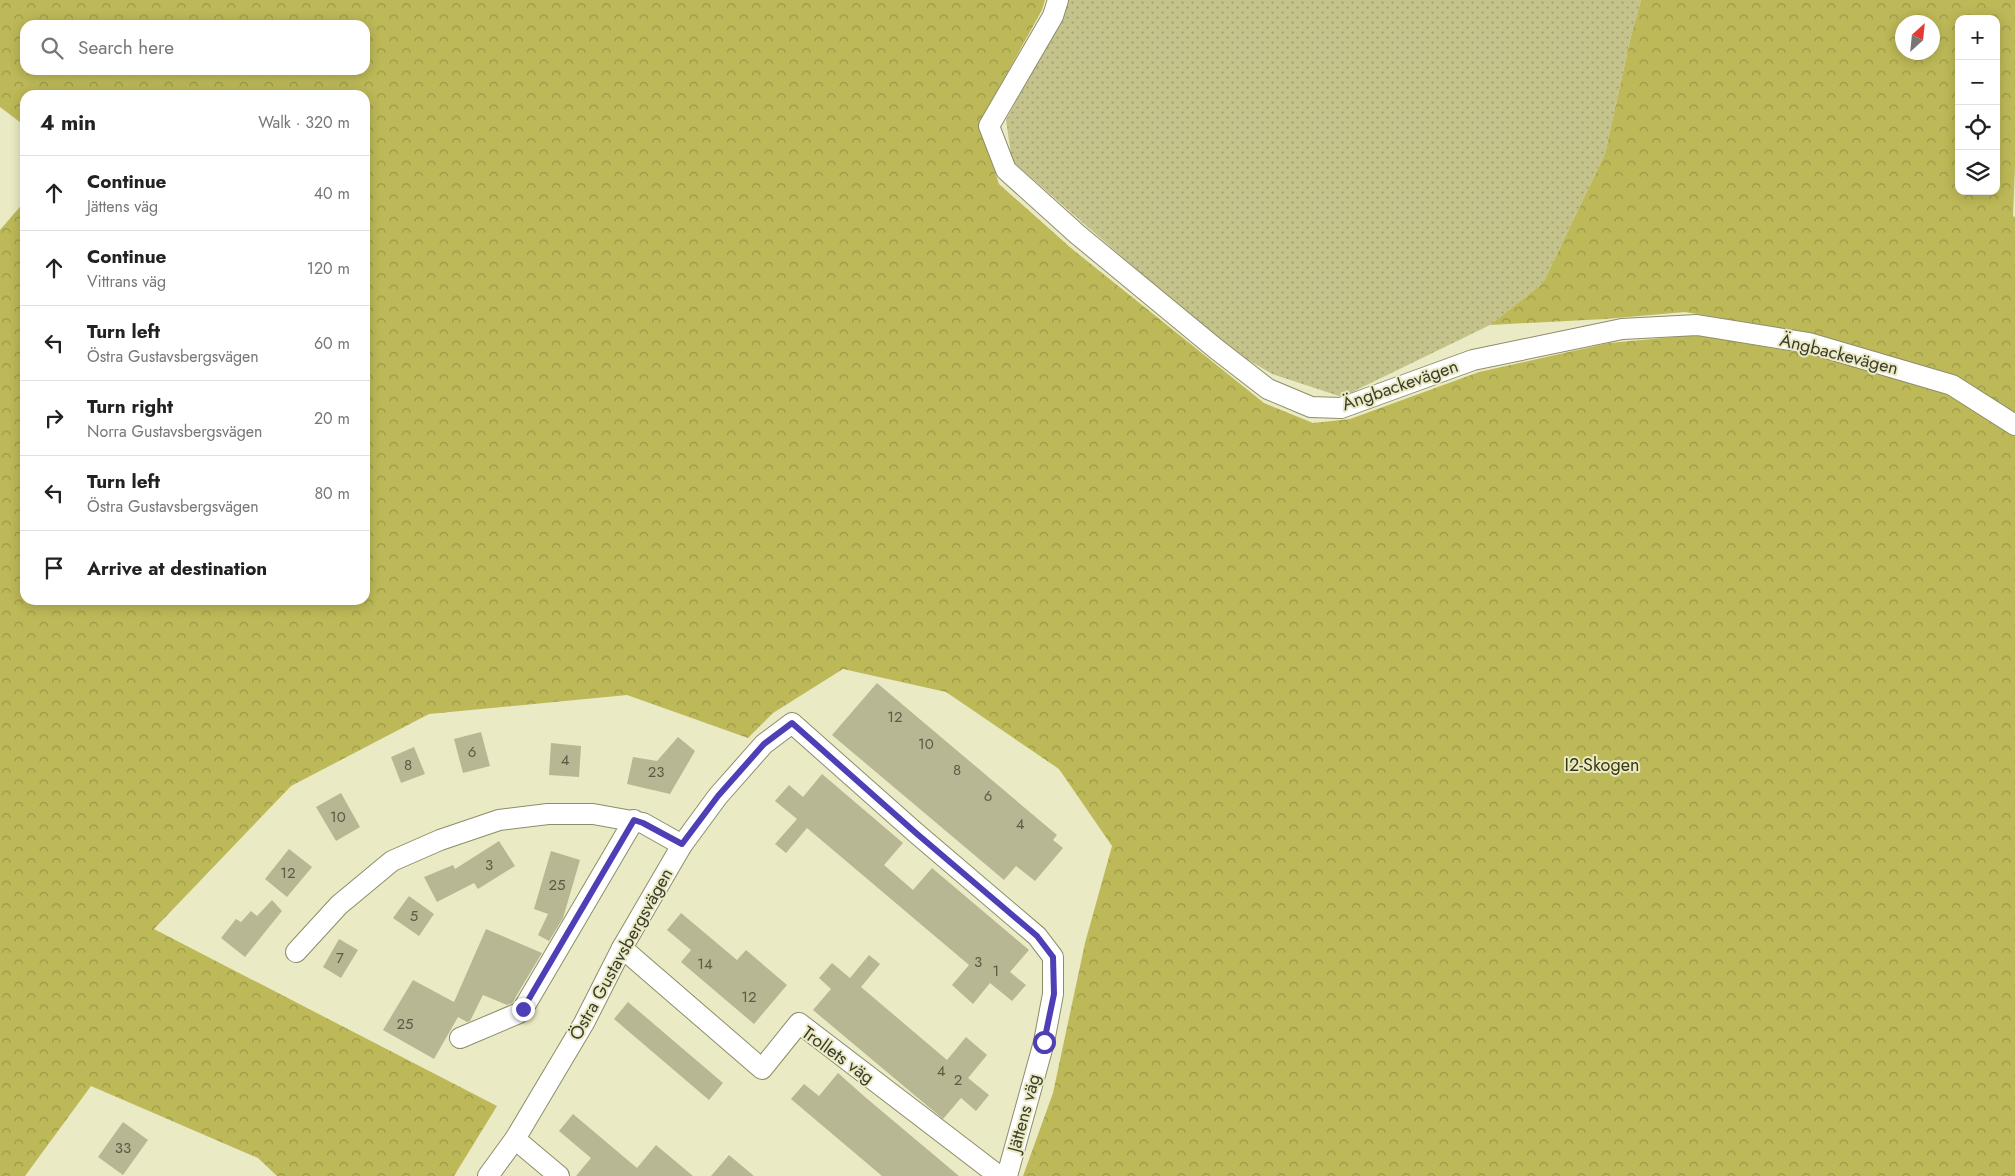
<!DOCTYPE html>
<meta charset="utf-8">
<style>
:root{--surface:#fff;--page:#f2f2f2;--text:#222;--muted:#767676;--line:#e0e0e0}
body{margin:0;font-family:Jost,sans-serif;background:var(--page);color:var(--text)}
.controls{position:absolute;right:15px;top:15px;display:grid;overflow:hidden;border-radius:10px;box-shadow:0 2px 12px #0003}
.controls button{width:45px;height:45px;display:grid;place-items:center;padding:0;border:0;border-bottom:1px solid var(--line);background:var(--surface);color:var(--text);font:25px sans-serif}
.compass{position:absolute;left:1895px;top:15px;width:45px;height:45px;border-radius:50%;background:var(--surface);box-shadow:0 2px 12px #0003;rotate:27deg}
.stop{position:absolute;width:15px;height:15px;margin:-11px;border:4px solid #4e3fb6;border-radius:50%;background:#fff}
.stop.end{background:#4e3fb6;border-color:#fff;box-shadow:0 1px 5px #0008}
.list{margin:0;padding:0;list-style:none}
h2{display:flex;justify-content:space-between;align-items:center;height:65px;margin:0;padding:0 20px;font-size:21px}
h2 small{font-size:16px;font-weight:400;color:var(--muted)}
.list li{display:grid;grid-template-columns:32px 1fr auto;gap:15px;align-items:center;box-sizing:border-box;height:75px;padding:0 20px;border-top:1px solid var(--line)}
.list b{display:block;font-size:19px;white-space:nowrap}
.list p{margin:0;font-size:16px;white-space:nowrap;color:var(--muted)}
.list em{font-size:16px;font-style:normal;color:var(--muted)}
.icon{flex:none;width:28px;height:28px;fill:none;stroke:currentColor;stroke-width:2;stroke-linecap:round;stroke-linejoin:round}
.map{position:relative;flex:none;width:2015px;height:1176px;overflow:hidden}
.search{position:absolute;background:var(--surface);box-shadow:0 2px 12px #0003;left:20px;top:20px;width:350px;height:55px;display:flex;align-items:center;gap:12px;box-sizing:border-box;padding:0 18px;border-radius:15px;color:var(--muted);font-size:19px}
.panel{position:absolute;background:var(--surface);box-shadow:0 2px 12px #0003;left:20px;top:90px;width:350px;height:515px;border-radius:15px}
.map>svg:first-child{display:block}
.grass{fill:url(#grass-dots)}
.forest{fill:url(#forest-crowns);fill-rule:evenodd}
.building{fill:#b7b793}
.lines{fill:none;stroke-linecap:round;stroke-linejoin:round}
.minor-casing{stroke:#8d8d6a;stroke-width:22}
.minor{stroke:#fff;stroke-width:20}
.route{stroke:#4e3fb6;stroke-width:6}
.labels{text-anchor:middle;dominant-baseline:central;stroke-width:4;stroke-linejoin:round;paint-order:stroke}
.number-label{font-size:15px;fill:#5b5b46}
.street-label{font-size:18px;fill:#3c3c2d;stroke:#eaeac4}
.park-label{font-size:18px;fill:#3a380f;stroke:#eaeac4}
</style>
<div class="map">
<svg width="2015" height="1176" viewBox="0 0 2015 1176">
<defs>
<pattern id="grass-dots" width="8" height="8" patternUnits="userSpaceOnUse" patternTransform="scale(1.25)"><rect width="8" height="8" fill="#c4c38c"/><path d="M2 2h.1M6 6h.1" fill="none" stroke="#a0a073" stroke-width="1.8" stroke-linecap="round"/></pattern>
<pattern id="forest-crowns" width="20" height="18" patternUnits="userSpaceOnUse" patternTransform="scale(1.25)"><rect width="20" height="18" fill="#bdb958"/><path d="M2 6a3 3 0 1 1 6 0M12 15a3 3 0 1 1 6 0" fill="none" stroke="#9b9849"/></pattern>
</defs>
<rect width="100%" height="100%" fill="#eaeac4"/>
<path class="grass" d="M1067 0H1641L1631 36 1605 154 1543 283 1490 325 1342 397 1272 374 1222 344 1012 161 1006 120 1061 18Z"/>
<g class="forest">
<path d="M0 0H1045L1042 10 979 124 999 184 1071 248 1264 403 1313 423 1350 419 1479 372 1609 343 1695 335 1808 354 1947 392 2015 436V1176H1023L1053 1093 1085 943 1112 846 1059 769 946 692 843 669 773 713 748 738 627 695 429 714 291 786 154 929 497 1106 454 1176H277L258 1158 91 1086 25 1176H0V230L25 201V600H365V95H25V126L0 107ZM25 25H365V70H25Z"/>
<path d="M1641 0H2015V166L2013 216 2015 217V415L1807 333 1685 312 1605 319 1490 325 1543 283 1605 154 1631 36ZM1959 19H1996V191H1959ZM1902 22H1932V52H1902Z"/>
</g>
<g class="building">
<path d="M877 683 1057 835 1053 840 1063 848 1035 881 1016 866 1004 880 832 735Z"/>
<path d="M481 732 490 766 463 773 454 739Z"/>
<path d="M678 737 695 751 670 794 627 784 633 757 657 761Z"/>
<path d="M551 743 581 746 579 777 549 775Z"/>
<path d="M414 747 425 774 401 783 391 757Z"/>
<path d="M822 774 903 843 884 865 913 890 932 868 1029 950 1010 972 1026 985 1012 1001 990 983 973 1004 963 995 952 985 969 965 807 828 786 853 775 844 797 819 775 801 789 785 803 797Z"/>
<path d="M341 793 360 827 336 841 316 807Z"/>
<path d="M499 841 515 866 478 889 474 883 437 902 424 877 453 865 455 869Z"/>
<path d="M289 849 312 867 287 897 265 879Z"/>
<path d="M551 851 580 860 563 918 549 941 538 935 548 914 534 909Z"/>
<path d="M409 896 434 914 419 936 393 918Z"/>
<path d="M272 900 282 911 245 957 221 938 236 919 241 922 251 911 257 916Z"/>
<path d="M681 913 737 960 746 950 787 985 754 1024 681 962 691 950 667 930Z"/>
<path d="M486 929 542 953 512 1003 507 1005 483 995 470 1021 467 1022 458 1017 434 1059 383 1030 413 980 454 1002Z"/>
<path d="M339 939 358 950 341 978 323 967Z"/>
<path d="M869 955 880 964 861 987 947 1060 966 1037 987 1055 968 1078 989 1095 976 1111 961 1098 943 1119 813 1010 831 989 819 978 832 963 850 978Z"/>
<path d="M628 1002 723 1083 709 1100 614 1019Z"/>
<path d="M838 1073 865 1097 959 1176H882L791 1099 804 1084 819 1096Z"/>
<path d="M573 1114 637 1168 656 1145 693 1176H576L591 1158 559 1131Z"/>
<path d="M123 1122 148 1140 123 1175 98 1157Z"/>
<path d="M729 1155 754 1176H711Z"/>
</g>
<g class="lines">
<g class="minor-casing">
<g id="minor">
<path d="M1058 0 1053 16 989 126 1006 170 1077 234 1215 348 1268 389 1311 407 1341 408 1473 360 1622 329 1697 325 1809 343 1952 385 2015 425"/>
<path d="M622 948 762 1069 799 1023 999 1176"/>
<path d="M296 952 339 905 392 861 440 840 499 820 548 814H593L643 823 682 845"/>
<path d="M460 1038 519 1013 523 1009 634 820"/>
<path d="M515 1139 559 1176"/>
<path d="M488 1176 515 1139 584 1023 622 948 682 845 718 796 764 744 792 723 916 833 1037 936 1053 957V994L1044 1042 1007 1176"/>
</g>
</g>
<use href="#minor" class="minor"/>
</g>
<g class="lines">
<path class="route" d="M523 1009 634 820 643 823 682 844 718 796 764 744 792 723 916 833 1037 936 1053 957 1054 994 1044 1042"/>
</g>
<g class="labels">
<g class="number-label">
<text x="895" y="717">12</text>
<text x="926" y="744">10</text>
<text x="472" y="752">6</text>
<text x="565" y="760">4</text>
<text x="408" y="765">8</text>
<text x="957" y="770">8</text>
<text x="656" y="772">23</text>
<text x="988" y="796">6</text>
<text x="338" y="817">10</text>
<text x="1020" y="824">4</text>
<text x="489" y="865">3</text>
<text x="288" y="873">12</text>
<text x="557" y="885">25</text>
<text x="414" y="916">5</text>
<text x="340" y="958">7</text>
<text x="978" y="962">3</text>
<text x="705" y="964">14</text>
<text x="996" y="971">1</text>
<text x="749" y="997">12</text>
<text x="405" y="1024">25</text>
<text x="941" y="1071">4</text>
<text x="958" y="1080">2</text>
<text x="123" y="1148">33</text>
</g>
<g class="street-label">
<text transform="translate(1839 354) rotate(14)">Ängbackevägen</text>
<text transform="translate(1400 385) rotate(-19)">Ängbackevägen</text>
<text transform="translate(621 954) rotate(-61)">Östra Gustavsbergsvägen</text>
<text transform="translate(838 1055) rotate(36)">Trollets väg</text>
<text transform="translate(1024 1113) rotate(-75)">Jättens väg</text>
</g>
<g class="park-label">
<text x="1602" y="765">I2-Skogen</text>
</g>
</g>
</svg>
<div class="controls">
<button>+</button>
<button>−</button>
<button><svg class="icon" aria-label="locate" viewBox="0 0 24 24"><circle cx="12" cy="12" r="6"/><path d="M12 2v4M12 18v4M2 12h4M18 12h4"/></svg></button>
<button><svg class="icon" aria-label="layers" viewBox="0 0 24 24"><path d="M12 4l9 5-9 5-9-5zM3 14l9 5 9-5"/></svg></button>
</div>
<svg class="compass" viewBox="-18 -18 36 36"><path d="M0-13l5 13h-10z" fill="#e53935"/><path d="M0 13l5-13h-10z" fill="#767676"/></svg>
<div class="stop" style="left:1044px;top:1042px"></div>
<div class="stop end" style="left:523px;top:1009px"></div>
<div class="search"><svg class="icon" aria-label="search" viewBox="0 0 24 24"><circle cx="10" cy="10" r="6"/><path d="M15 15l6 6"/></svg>Search here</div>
<section class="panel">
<h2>4 min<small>Walk · 320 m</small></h2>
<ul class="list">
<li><svg class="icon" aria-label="ahead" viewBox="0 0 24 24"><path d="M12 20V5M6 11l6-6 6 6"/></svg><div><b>Continue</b><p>Jättens väg</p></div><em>40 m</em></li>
<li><svg class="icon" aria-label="ahead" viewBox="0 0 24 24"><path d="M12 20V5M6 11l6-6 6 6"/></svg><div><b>Continue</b><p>Vittrans väg</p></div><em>120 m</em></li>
<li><svg class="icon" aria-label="left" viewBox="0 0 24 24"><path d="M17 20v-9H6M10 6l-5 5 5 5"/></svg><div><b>Turn left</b><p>Östra Gustavsbergsvägen</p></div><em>60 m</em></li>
<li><svg class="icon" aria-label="right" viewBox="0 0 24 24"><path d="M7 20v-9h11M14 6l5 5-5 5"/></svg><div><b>Turn right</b><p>Norra Gustavsbergsvägen</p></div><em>20 m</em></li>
<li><svg class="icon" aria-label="left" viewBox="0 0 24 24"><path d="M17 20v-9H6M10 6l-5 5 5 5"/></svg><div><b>Turn left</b><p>Östra Gustavsbergsvägen</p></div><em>80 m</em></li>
<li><svg class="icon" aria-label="arrive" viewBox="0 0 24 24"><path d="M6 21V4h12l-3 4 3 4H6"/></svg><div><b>Arrive at destination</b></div></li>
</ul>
</section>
</div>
